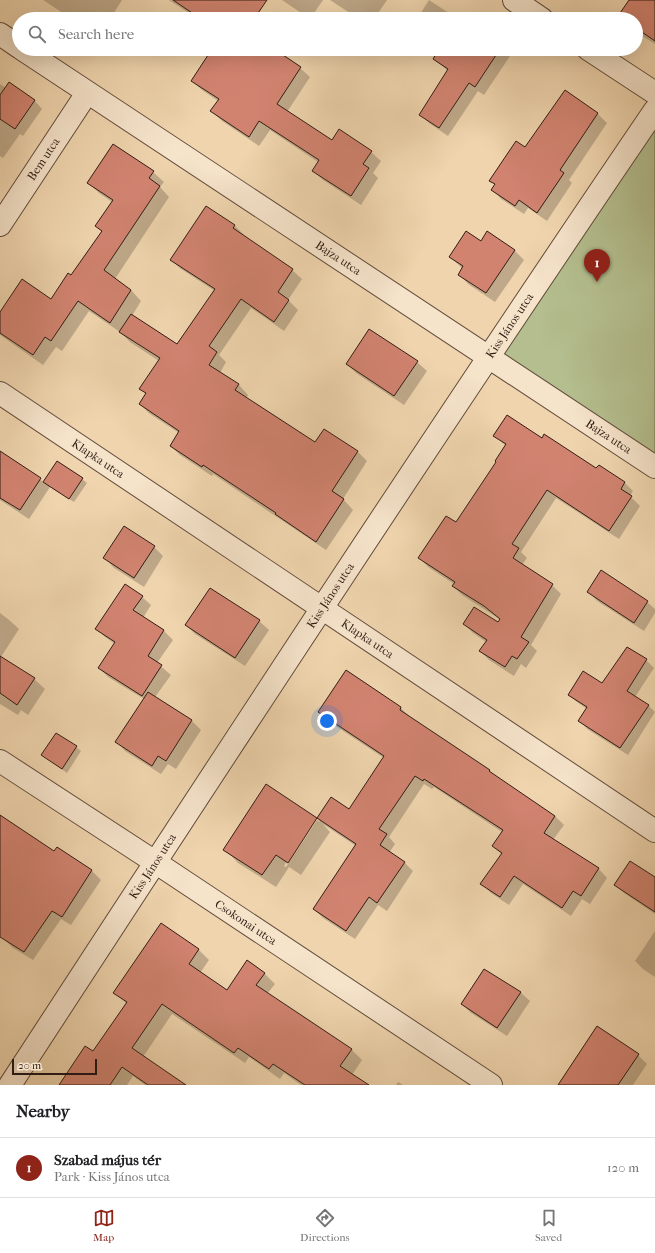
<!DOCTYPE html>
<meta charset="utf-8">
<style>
:root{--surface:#fff;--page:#f2f2f2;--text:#202124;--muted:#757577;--line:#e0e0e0;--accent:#8f2418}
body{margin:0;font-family:"IM FELL French Canon",serif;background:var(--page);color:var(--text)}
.scale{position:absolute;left:12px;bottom:10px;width:85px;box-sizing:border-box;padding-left:4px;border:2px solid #321d15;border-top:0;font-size:11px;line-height:14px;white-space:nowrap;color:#321d15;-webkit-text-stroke:3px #f5e3ca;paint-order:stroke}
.you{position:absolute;left:327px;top:721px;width:14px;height:14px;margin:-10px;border:3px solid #fff;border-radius:50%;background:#1a73e8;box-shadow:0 0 0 6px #1a73e833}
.badge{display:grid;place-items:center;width:26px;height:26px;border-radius:50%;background:var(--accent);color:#fff;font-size:13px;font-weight:700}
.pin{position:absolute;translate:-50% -33px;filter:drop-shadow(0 1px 2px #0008)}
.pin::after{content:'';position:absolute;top:21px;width:14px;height:12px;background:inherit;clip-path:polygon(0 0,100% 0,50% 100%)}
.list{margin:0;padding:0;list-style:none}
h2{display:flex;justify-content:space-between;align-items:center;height:52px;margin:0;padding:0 16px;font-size:17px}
h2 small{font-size:13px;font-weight:400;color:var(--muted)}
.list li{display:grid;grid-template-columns:26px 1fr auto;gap:12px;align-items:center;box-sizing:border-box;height:60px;padding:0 16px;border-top:1px solid var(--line)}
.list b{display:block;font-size:15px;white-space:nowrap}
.list p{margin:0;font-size:13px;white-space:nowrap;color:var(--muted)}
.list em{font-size:13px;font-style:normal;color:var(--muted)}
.icon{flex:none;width:22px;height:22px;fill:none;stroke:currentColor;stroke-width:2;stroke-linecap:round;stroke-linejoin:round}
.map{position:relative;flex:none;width:655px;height:1085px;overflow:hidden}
.search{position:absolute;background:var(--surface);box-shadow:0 4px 16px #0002;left:12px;right:12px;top:12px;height:44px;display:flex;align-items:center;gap:10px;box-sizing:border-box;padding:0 14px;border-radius:22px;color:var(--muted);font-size:15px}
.sheet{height:112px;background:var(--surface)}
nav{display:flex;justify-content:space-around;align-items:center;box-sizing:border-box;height:56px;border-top:1px solid var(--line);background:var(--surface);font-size:11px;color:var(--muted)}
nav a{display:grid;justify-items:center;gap:2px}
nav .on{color:var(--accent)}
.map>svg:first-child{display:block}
.green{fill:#b4be8e;stroke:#736e52}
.shadow{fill:#0003;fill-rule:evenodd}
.building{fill:#d18370;stroke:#321d15}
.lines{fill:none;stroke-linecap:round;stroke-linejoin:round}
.street-casing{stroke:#614b3b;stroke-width:24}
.street{stroke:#f5e3ca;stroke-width:22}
.labels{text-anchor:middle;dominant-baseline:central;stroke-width:4;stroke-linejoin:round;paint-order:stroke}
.street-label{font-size:12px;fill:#321d15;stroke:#f5e3ca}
</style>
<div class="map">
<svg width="655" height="1085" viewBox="0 0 655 1085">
<rect width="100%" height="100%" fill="#efd4ad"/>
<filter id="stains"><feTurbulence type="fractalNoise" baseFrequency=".005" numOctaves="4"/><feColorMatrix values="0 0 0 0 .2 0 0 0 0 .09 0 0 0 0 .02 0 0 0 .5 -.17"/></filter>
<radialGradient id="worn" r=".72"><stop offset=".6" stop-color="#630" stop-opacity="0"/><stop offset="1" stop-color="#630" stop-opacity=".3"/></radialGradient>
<path class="green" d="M655 110V467L487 358Z"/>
<g class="shadow">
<path d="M43 0H122L110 19H72Z"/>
<path d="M169 0H242L259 11 267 19H198Z"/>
<path d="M282 0H323L310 19Z"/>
<path d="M330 0H387L374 19H359Z"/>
<path d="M429 0 458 19H417Z"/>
<path d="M630 0H655V44L636 32V19H622Z"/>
<path d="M210 49H272L300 68 310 77 287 112 332 142 371 152 381 161 373 173 378 178 361 205 323 180 313 171 318 162 270 130 259 146 222 121 212 111 218 101 202 90 192 81 212 51Z"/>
<path d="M440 49H502L510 56 484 95 478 91 448 136 429 123 420 114 448 71 434 59Z"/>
<path d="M0 84 6 88 34 100 42 109 23 136 20 134 3 158 0 156Z"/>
<path d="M565 91 598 114 607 123 569 180 572 183 547 221 528 208 524 214 501 199 492 189 495 185 491 181 526 149Z"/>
<path d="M153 172 164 182 160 187 169 197 115 279 131 290 141 301 132 316 178 345 215 291 181 269 171 260 234 225 244 235 243 237 292 270 302 279 288 300 298 310 284 331 251 308 219 355 226 362 220 373 239 385 248 395 246 399 315 444 324 430 358 452 367 461 343 499 353 510 326 550 213 474 212 476 180 455 171 446 179 433 150 414 140 404 147 395 140 389 159 361 130 342 120 332 89 311 62 351 56 347 43 365 0 335V314L51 300 72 276 103 233 96 226 112 202 99 193 89 183Z"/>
<path d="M487 232 515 251 524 260 495 302 468 284 459 274 463 269 450 257 481 242Z"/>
<path d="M370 330 417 362 427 371 404 405 356 373 347 364Z"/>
<path d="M495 436 542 439 597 470 624 482 633 491 630 496 640 506 619 539 556 498 521 552 527 558 522 565 552 585 561 594 531 645 537 651 526 668 521 664 514 676 489 660 480 651 486 642 473 633 464 624H498L501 620 462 595 453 586 454 584 428 567 420 558 456 524 497 462 506 446Z"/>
<path d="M0 452 40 479 44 483 82 479 87 483 74 502 50 487 29 519 0 500Z"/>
<path d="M154 547 163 556 144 587 114 568 105 558Z"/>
<path d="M210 589 259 621 269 630 245 666 195 634 186 625Z"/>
<path d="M588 591 647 602 655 609V613L644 631 597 601Z"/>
<path d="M142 597 151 605 143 618 164 631 173 640 157 663 171 675 155 697 192 721 201 730 176 769 168 764 161 774 125 751 116 741 144 699 108 677 99 668 115 644 105 637 97 629Z"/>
<path d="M0 613 8 619 19 629 1 657 34 679 45 689 28 715 21 710 18 715 0 704Z"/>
<path d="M628 648 646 660 654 668 635 697 648 705 655 712 628 755 587 729 580 721 587 709 577 702 569 695 602 684Z"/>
<path d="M346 672 401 708 410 717 489 770 496 777 555 816 564 825 553 840 599 869 607 878 590 904 582 899 571 916 523 884 509 905 491 893 482 884 502 855 493 846 502 832 434 787 432 789 424 784 389 837 395 844 389 853 404 862 413 871 387 911 378 905 355 939 323 918 314 909 356 846 323 824 330 832 301 875 289 867 276 887 238 863 225 849 266 786 320 822 318 818 349 811 384 758 328 721 320 712ZM314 820H317L286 867 284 866Z"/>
<path d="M76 747 81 751 67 773 42 755Z"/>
<path d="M0 816 55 852 57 849 92 871 101 880 71 925 61 919 33 960 13 948 4 939 0 932Z"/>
<path d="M655 880V914L624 893 615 885Z"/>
<path d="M161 924 199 950 209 960 200 973 227 991 264 973 275 984 267 994 352 1050 362 1060 352 1075 367 1085H301L284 1073 280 1079 249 1057 245 1063 172 1014 143 1057 181 1085H145L133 1076 127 1085H60L94 1053 127 1004 115 993Z"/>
<path d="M655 931V977L643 969 635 961Z"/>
<path d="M520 992 530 1001 507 1036 471 1013 462 1004Z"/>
<path d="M638 1055 647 1064 633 1085H571Z"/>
<path d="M398 1082 403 1085H396Z"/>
</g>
<g class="building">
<path d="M173 0H267L254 19H196L198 17Z"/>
<path d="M629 0H655V41L636 28V19H622L618 16Z"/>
<path d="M212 49H274L301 67 277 104 332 140 339 129 372 151 363 164 369 168 351 196 312 171 319 160 259 121 249 137 210 111 219 99 191 81Z"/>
<path d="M439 49H500L475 87 469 83 439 128 419 115 448 69 433 59Z"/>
<path d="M9 82 35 100 15 129 0 119V95Z"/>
<path d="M565 90 598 113 560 170 564 173 537 213 519 200 515 206 491 190 495 184 489 181 516 141 525 147Z"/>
<path d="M113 144 154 171 149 178 160 186 104 270 131 290 110 323 78 301 51 341 45 337 33 355 0 333V312L22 279 51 299 68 273 71 275 102 231 95 226 113 200 87 183Z"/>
<path d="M206 206 235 225 233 228 293 269 278 292 289 300 274 322 241 299 209 346 217 352 209 365 239 384 235 390 315 442 324 429 358 451 332 491 344 499 316 542 275 514 276 513 203 465 202 467 170 446 179 431 139 404 146 393 139 389 160 358 119 332 131 314 177 344 215 289 170 260Z"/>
<path d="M466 231 481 241 487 231 515 250 486 293 458 275 463 266 449 257Z"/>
<path d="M369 329 418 361 394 396 346 364Z"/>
<path d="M507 415 542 438 544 434 596 468 599 465 625 482 621 489 632 496 609 531 547 490 512 544 519 548 513 558 553 584 521 637 529 642 517 659 512 656 505 667 479 651 487 640 463 624 474 607 498 622 500 619 484 606 452 586 455 582 418 558 446 516 456 522 496 462 495 461 506 444 493 436Z"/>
<path d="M0 451 41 478 20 510 0 498Z"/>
<path d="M57 461 83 478 69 499 43 482Z"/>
<path d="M124 526 155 546 134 578 103 558Z"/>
<path d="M601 570 648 601 634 623 587 592Z"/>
<path d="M125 584 143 596 133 610 164 630 148 656 162 665 142 696 98 668 115 642 95 629Z"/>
<path d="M210 588 260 620 235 658 185 625Z"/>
<path d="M627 647 647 659 627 691 649 705 620 748 578 721 587 707 568 695 583 671 602 683Z"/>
<path d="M0 656 35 678 17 705 0 693Z"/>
<path d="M346 670 401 707 400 710 490 770 489 771 555 816 544 833 599 868 581 896 573 891 562 908 514 876 500 897 480 884 502 853 492 846 503 830 424 779 423 781 415 776 379 829 387 834 380 845 405 862 377 903 369 897 346 931 313 909 356 844 317 818 331 797 349 809 384 756 318 712Z"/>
<path d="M148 692 192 720 166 761 158 756 152 766 115 742Z"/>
<path d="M56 733 77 746 62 769 41 755Z"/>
<path d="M266 784 317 818 288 863 276 855 262 875 223 850Z"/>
<path d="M0 815 54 851 57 847 92 870 62 917 52 911 24 952 0 937Z"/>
<path d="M630 861 655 877V912L614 885Z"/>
<path d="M161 923 199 949 189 964 227 990 247 960 265 973 256 985 352 1049 340 1066 369 1085H305L273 1064 269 1069 238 1048 234 1053 162 1004 132 1048 186 1085H148L122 1067 110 1085H59L85 1046 93 1051 127 1002 113 993Z"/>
<path d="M484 969 521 992 497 1028 461 1004Z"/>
<path d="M597 1026 639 1054 618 1085H558Z"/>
</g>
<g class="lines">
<g class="street-casing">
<g id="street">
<path d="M514 0 542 19"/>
<path d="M0 34 19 47"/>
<path id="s1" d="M22 49 655 467"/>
<path d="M588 49 655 93"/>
<path id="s2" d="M0 225 87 93"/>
<path id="s3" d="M0 393 655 831"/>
<path id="s4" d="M0 761 155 862 491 1085"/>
<path id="s5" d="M10 1085C223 758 436 432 655 110"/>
</g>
</g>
<use href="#street" class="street"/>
</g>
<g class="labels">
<g class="street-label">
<text stroke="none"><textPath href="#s2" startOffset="79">Bem utca</textPath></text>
<text stroke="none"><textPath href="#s1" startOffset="379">Bajza utca</textPath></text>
<text stroke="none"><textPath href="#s5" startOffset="909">Kiss János utca</textPath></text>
<text stroke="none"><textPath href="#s1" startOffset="703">Bajza utca</textPath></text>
<text stroke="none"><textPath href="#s3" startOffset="118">Klapka utca</textPath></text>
<text stroke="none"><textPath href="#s5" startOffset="585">Kiss János utca</textPath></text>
<text stroke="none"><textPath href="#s3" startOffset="442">Klapka utca</textPath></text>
<text stroke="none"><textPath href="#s5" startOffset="261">Kiss János utca</textPath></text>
<text stroke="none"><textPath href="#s4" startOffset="294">Csokonai utca</textPath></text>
</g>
</g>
<rect width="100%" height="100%" filter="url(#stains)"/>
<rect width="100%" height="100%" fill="url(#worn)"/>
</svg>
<div class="scale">20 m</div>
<div class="you"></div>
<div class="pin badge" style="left:597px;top:282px">1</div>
<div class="search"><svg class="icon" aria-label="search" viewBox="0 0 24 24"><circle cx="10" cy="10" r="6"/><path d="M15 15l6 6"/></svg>Search here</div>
</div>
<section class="sheet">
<h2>Nearby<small></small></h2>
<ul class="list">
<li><span class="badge">1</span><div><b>Szabad május tér</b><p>Park · Kiss János utca</p></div><em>120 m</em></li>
</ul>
</section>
<nav>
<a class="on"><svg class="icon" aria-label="map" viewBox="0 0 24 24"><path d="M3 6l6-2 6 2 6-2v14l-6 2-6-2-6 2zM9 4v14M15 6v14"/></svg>Map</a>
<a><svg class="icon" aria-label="directions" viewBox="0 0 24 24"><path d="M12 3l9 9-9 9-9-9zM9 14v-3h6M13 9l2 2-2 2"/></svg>Directions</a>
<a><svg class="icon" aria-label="saved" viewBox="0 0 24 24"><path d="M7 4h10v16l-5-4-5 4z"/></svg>Saved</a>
</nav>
